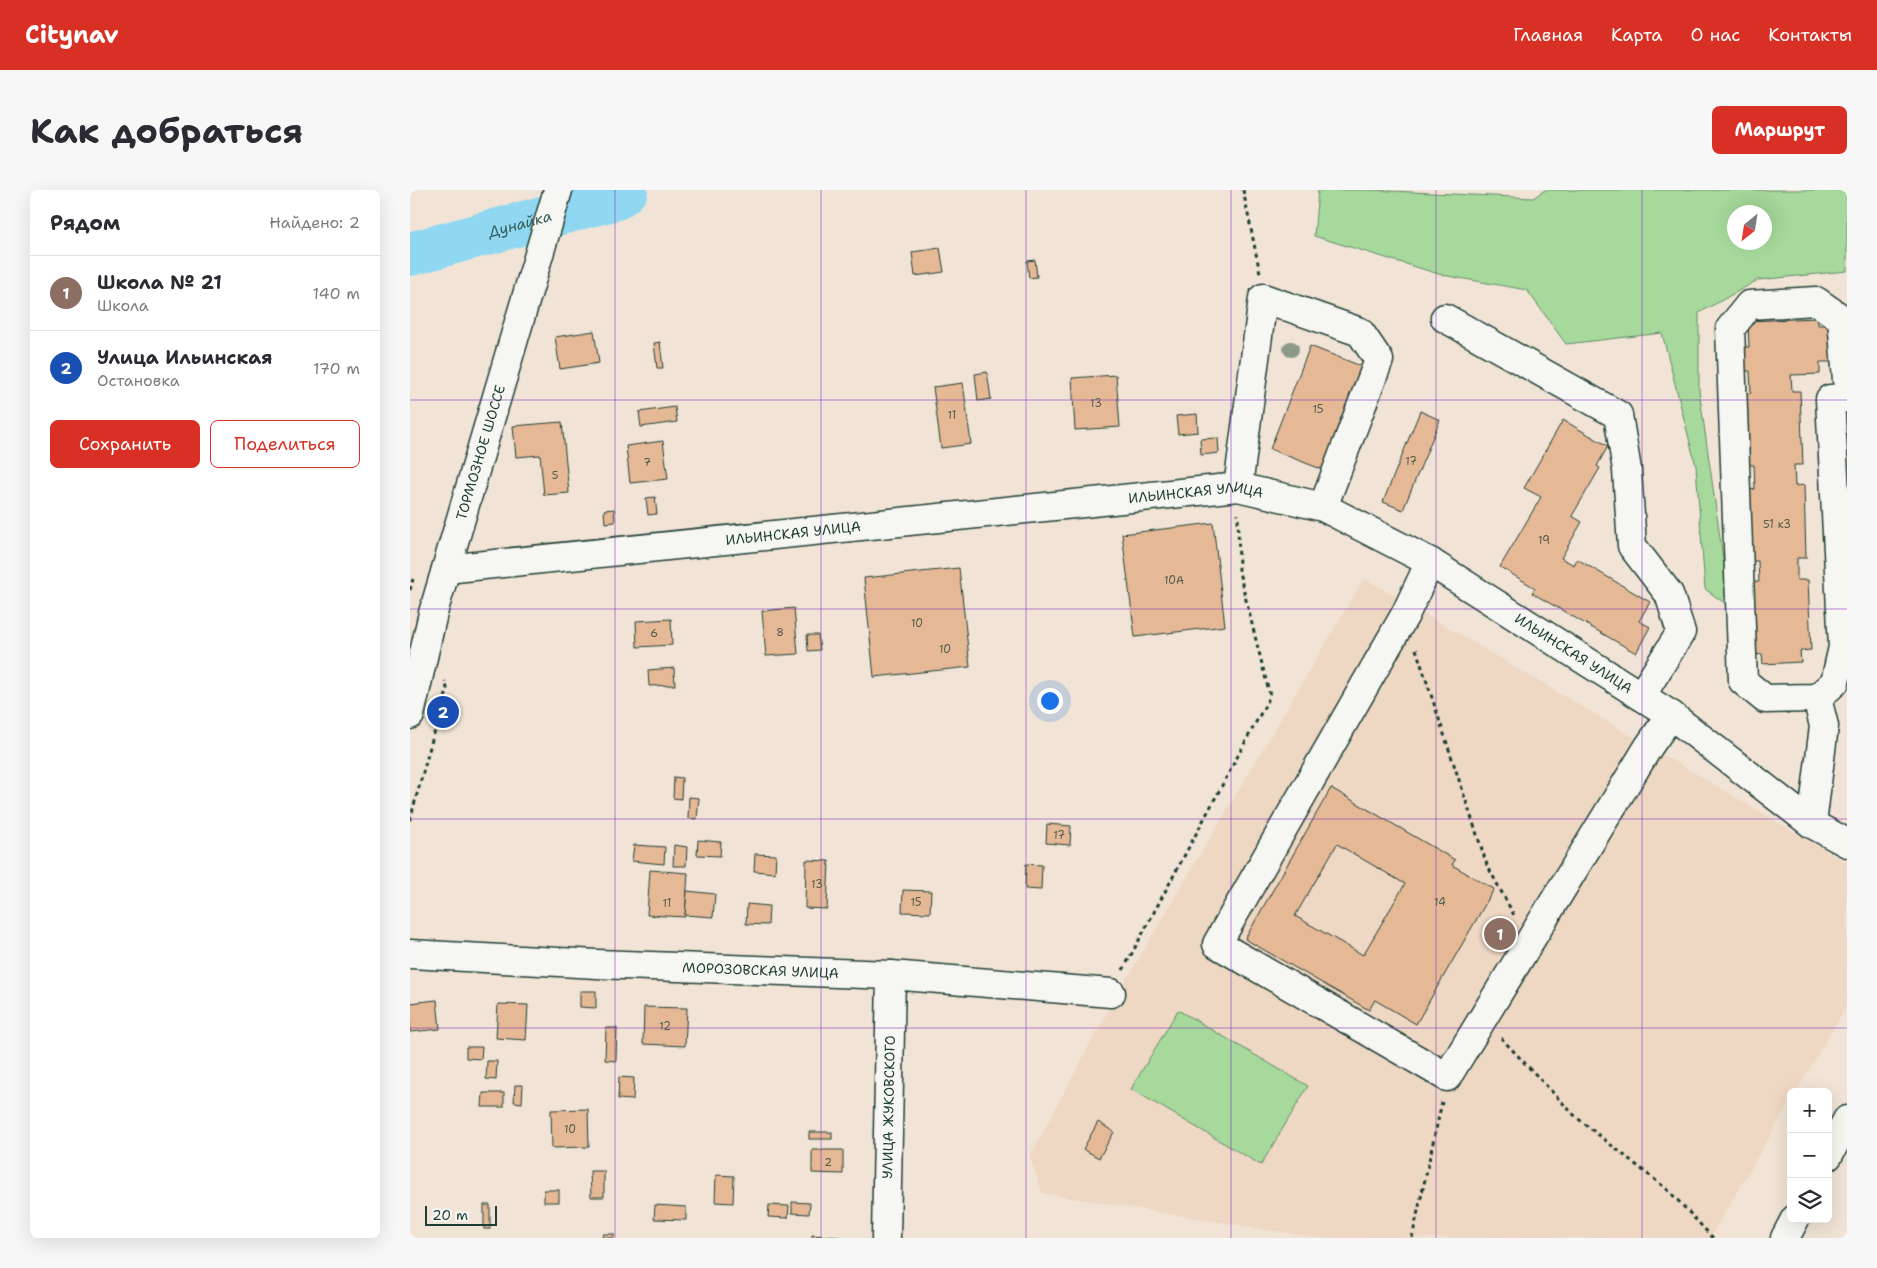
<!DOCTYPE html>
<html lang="ru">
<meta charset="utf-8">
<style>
:root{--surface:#fff;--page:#f7f7f7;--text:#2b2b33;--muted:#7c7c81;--line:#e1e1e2;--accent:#d93025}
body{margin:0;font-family:"Shantell Sans",sans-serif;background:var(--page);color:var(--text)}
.controls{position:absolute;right:15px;bottom:15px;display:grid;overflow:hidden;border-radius:8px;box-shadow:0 5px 20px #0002}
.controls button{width:45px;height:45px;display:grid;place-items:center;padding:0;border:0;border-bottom:1px solid var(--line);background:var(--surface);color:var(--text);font:25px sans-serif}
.compass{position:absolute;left:1317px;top:15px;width:45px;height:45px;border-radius:50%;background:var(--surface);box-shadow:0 5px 20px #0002;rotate:210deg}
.scale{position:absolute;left:15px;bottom:12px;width:72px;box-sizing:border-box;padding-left:5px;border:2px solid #1f3d34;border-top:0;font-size:14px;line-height:18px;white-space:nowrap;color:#1f3d34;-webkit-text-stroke:4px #f6f6f2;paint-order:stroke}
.you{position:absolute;left:639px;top:510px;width:18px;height:18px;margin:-12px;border:4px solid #fff;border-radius:50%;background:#1a73e8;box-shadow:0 0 0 8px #1a73e833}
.badge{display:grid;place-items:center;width:32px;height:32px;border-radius:50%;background:var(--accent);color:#fff;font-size:16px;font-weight:700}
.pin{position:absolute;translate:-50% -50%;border:2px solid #fff;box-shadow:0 1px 5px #0006}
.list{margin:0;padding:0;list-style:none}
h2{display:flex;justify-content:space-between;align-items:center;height:65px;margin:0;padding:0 20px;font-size:21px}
h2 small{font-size:16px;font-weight:400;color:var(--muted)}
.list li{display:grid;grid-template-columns:32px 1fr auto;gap:15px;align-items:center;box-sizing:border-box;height:75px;padding:0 20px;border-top:1px solid var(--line)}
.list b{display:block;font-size:19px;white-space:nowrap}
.list p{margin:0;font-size:16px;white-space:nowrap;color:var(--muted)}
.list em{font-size:16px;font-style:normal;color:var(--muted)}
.actions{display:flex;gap:10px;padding:15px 20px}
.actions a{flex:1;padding:11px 0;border:1px solid var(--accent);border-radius:8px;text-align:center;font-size:18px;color:var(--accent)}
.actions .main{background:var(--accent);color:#fff}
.icon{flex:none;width:28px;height:28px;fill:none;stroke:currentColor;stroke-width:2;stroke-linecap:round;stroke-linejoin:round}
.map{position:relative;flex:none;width:1437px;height:1048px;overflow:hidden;border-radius:8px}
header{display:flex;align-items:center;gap:30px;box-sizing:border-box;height:70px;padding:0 25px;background:var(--accent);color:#fff}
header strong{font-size:24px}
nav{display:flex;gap:28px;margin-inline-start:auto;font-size:18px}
.intro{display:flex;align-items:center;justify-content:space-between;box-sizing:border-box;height:120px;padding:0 30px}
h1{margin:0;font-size:35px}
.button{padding:12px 22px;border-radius:8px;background:var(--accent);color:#fff;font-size:18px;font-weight:700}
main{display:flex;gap:30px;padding:0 30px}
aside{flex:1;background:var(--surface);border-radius:8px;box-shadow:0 5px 20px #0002}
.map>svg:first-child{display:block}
.built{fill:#eed7c3}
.green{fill:#a6d99b;stroke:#628b68;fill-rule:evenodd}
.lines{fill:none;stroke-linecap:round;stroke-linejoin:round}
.river{stroke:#90d7f1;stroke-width:44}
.building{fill:#e6b996;stroke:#1f3d34;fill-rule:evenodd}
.minor-casing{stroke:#1f3d34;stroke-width:31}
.path{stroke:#1f3d34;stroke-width:3;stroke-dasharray:4 4;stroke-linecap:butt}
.minor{stroke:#f6f6f2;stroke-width:28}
.tree{fill:#8c9988}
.grid{fill:none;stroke:#7b2cbf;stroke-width:1;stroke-opacity:0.55}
.labels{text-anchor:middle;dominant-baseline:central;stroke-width:5;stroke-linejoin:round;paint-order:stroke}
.number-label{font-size:11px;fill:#515c4c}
.street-label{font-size:14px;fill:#1f3d34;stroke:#f6f6f2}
.water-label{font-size:15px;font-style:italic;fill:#365c5a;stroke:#f6f6f2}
</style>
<header>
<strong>Citynav</strong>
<nav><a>Главная</a><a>Карта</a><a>О нас</a><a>Контакты</a></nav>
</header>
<div class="intro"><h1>Как добраться</h1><a class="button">Маршрут</a></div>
<main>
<aside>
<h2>Рядом<small>Найдено: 2</small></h2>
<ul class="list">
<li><span class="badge" style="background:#8d6e63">1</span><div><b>Школа № 21</b><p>Школа</p></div><em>140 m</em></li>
<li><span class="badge" style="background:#1a4fb4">2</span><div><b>Улица Ильинская</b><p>Остановка</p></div><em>170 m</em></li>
</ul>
<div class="actions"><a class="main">Сохранить</a><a>Поделиться</a></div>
</aside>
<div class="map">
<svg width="1437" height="1048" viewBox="0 0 1437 1048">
<rect width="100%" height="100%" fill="#f1e4d6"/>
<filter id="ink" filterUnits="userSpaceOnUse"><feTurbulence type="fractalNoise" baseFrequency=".02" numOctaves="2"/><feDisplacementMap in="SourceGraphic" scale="10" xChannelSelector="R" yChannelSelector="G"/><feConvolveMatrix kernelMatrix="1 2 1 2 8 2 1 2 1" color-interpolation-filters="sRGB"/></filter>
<g filter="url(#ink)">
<path class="built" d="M954 388 1437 673V815L1386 902H1381V910L1300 1048H908L632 1003 620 966 700 817Z"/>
<g class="green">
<path d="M908 0H961L1123 8 1135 0H1437V81L1348 90 1289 123V200L1320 417 1295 399 1286 276 1252 143 1156 154 1117 100 1032 85 904 46ZM1324 22H1354V52H1324Z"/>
<path d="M768 820 898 896 851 975 721 899Z"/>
</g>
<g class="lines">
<path class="river" id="s1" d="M0 64 206 8 216 0"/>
</g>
<g class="building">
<path d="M530 58 534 82 505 86 502 62Z"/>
<path d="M625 70 627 87 619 88 617 71Z"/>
<path d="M1408 128V135H1421L1423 172H1410V184L1381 185 1382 201H1390L1393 275H1384L1385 296 1394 295 1396 368H1387V390H1398L1401 460 1390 461 1391 472 1353 474 1352 464 1346 465 1343 392H1349L1348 371H1341L1338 300 1345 299 1344 275H1339L1336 203H1341L1340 181H1334L1333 157H1339L1338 131Z"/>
<path d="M184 141 189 173 150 179 145 147Z"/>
<path d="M250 152 253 178H247L244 153Z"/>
<path d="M900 156 956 178 916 281 860 259Z"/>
<path d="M577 182 581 209 568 211 565 184Z"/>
<path d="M706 185 710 237 665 240 662 188Z"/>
<path d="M553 193 561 254 531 258 523 197Z"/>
<path d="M265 217 267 232 231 237 229 222Z"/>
<path d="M1010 221 1030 230 993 320 973 312Z"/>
<path d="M787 224 788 242 768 244 766 226Z"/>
<path d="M1153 230 1198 256 1187 276 1190 278 1162 326 1172 332 1151 368 1164 375 1167 369 1240 412 1229 431 1240 437 1226 463 1122 403 1125 398 1090 377 1131 307 1114 298Z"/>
<path d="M152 232 159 303 134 305 130 265 106 267 103 236Z"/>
<path d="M808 248 809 263 791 265 790 249Z"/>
<path d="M253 251 258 289 220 293 216 256Z"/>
<path d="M245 307 247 324 238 325 236 308Z"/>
<path d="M204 319 205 332 195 333 194 320Z"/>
<path d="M803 333 815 436 725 447 712 344Z"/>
<path d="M549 378 560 477 464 487 454 388Z"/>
<path d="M384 418 388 464 356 466 352 421Z"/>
<path d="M261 429 262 455 227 457 226 431Z"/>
<path d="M397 445H408L410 460 398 461Z"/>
<path d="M264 478 265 495 239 496 238 480Z"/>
<path d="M264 587 272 588 271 609 263 608Z"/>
<path d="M921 598 1045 670 1042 675 1084 699 1006 834 965 810 959 820 835 749ZM927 654 995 694 953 765 885 726Z"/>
<path d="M279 607 289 608 287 629 278 628Z"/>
<path d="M637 634 661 636 660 655 636 653Z"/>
<path d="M288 650 311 652 310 666 287 665Z"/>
<path d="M224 655 255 657 254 674 222 671Z"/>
<path d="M264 655 277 657 276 676H263Z"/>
<path d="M345 664 366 665 365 683 344 681Z"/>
<path d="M396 670 419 671 417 719 395 718Z"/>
<path d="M616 674 632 675 631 700 615 699Z"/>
<path d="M240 680 278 683 275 727 237 725Z"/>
<path d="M493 700 521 701 520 723 492 722Z"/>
<path d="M277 701 305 704 303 727 275 725Z"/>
<path d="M337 714 359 716 358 735 336 734Z"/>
<path d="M170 801H186V818L170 817Z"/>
<path d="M27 810 30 839 0 842V813Z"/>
<path d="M88 814 118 815 116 850 86 848Z"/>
<path d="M234 817 277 818 275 856 233 854Z"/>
<path d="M196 838H207L206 871 195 870Z"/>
<path d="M56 857H72L71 869 56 868Z"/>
<path d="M77 871H87L86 890 76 889Z"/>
<path d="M209 887 224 888 223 910 208 909Z"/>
<path d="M105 895H113L112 913 104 912Z"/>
<path d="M73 903H94V917H72Z"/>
<path d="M178 919 179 957 142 958 141 920Z"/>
<path d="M688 932 704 942 689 968 673 959Z"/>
<rect x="399" y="942" width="23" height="7"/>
<path d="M402 960H433V984L402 983Z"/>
<path d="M180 981H194V1007H181Z"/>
<path d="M306 985 324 986 323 1013 305 1012Z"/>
<rect x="134" y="1000" width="15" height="12"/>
<path d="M382 1012 400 1013 399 1024 382 1023Z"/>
<rect x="74" y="1015" width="6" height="24"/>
<path d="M245 1015 276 1017V1030L244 1029Z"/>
<path d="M359 1015 379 1016 378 1028 358 1027Z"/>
<path d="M193 1044H204V1048H192Z"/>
<path d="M402 1045 430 1047V1048H402Z"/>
</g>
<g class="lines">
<g class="minor-casing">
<g id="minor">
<path d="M1035 128 1208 225 1217 280 1222 356 1259 404 1271 442 1231 506"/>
<path d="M1437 190 1432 129 1406 111 1339 115 1320 139 1333 491 1355 509 1407 508 1425 492 1433 457 1420 209 1437 208"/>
<path d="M828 297 853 108 950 142 969 170 913 317"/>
<path d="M1020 372 995 425 807 754 1037 887 1239 556 1261 525"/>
<path id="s2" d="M36 379 828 297 913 317 1020 372 1261 525 1402 634 1437 653"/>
<path id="s3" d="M0 525 23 423 36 379 148 0"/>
<path d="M1402 634 1414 536 1407 508"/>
<path id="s4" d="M0 764 187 774 481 785 701 803"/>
<path d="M1418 966 1437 930"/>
<path id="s5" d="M476 1048 481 785"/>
<path d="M1375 1048 1385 1029"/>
</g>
</g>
<g class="path">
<path d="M833 0 850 83"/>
<path d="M0 400 3 389"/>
<path d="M1006 459 1077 675 1105 727"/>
<path d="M0 630 23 546 33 522 37 498 35 491"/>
<path d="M713 780 860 506 829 382 828 324"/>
<path d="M1091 848 1166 927 1259 1001 1303 1048"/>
<path d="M1002 1048 1032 912"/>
</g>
<use href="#minor" class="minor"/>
</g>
<circle class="tree" cx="881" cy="159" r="8"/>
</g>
<path class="grid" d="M205 0V1048M411 0V1048M616 0V1048M821 0V1048M1026 0V1048M1232 0V1048M0 210H1437M0 419H1437M0 629H1437M0 838H1437"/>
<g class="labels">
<g class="number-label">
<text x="686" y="213">13</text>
<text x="908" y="219">15</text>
<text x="542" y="225">11</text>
<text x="1001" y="271">17</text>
<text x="237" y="272">7</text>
<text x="145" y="285">5</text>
<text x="1367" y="334">51 к3</text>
<text x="1134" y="350">19</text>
<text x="764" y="390">10А</text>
<text x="507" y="433">10</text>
<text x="370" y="442">8</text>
<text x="244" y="443">6</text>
<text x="535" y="459">10</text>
<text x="649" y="645">17</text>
<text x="407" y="694">13</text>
<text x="506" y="712">15</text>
<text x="1030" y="712">14</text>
<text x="257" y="713">11</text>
<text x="255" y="836">12</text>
<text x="160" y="939">10</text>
<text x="418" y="972">2</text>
</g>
<g class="street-label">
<text stroke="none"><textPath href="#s3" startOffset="272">ТОРМОЗНОЕ ШОССЕ</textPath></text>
<text stroke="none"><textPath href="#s2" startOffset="754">ИЛЬИНСКАЯ УЛИЦА</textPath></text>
<text stroke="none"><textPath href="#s2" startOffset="349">ИЛЬИНСКАЯ УЛИЦА</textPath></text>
<text stroke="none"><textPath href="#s2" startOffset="1174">ИЛЬИНСКАЯ УЛИЦА</textPath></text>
<text stroke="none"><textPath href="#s4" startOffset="351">МОРОЗОВСКАЯ УЛИЦА</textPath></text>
<text stroke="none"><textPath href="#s5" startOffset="131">УЛИЦА ЖУКОВСКОГО</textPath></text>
</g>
<g class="water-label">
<text stroke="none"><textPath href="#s1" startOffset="114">Дунайка</textPath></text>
</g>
</g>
</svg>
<div class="controls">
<button>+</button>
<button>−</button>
<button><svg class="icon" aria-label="layers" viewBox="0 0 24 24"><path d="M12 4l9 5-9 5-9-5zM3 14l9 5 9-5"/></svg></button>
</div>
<svg class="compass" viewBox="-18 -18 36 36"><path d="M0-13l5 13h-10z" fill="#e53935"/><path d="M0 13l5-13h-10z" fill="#7c7c81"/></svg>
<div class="scale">20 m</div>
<div class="you"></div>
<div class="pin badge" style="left:1090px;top:744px;background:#8d6e63">1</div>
<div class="pin badge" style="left:33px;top:522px;background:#1a4fb4">2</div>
</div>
</main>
